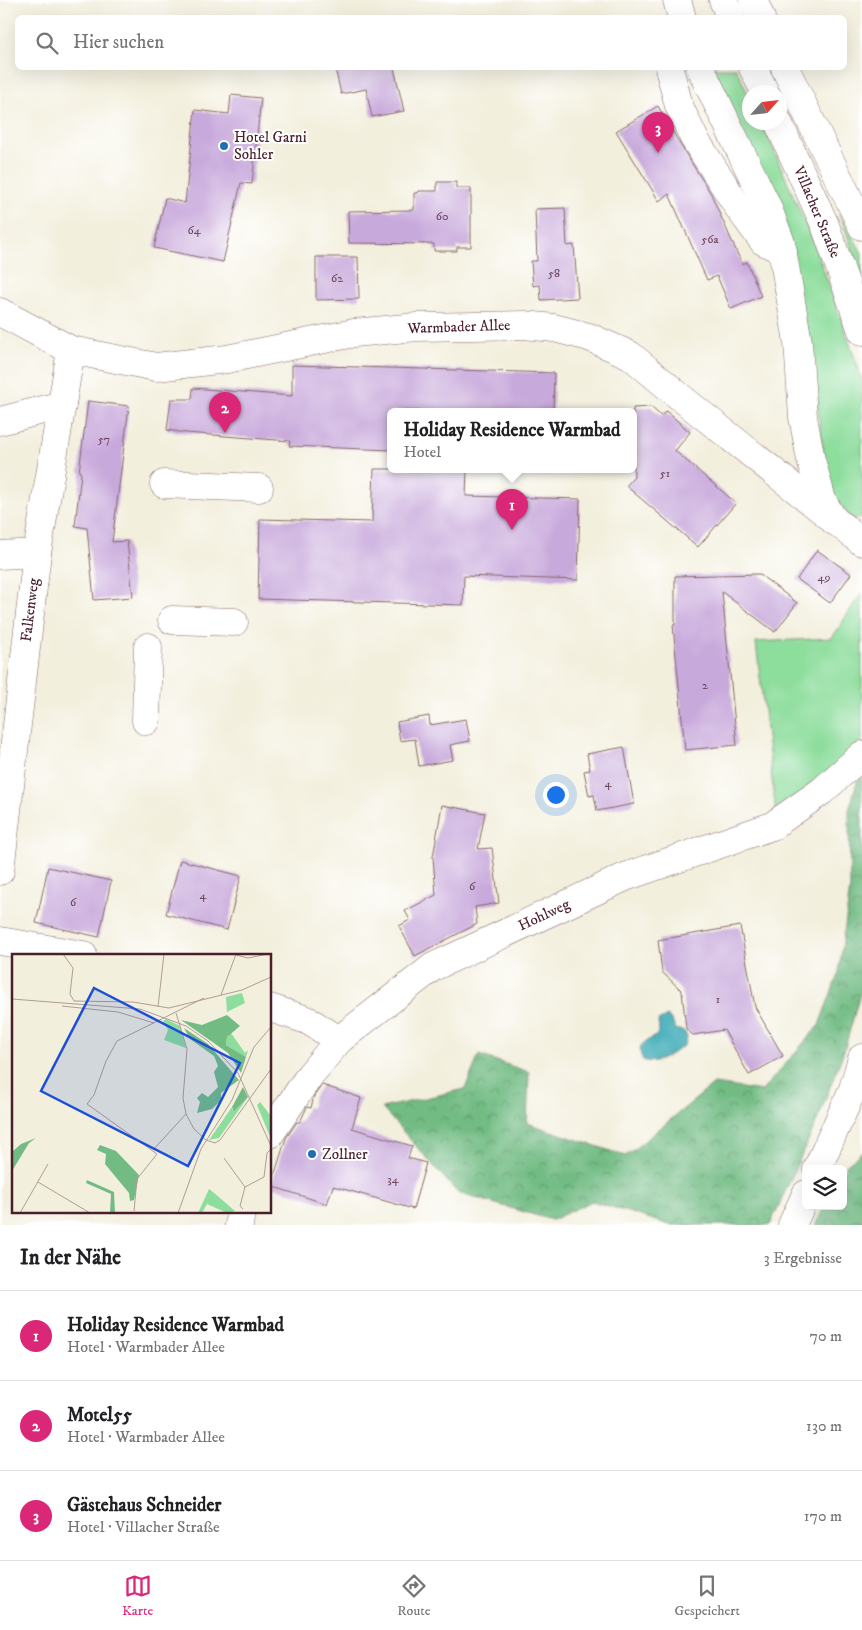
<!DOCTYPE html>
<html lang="de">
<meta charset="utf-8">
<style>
:root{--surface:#fff;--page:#f6f6f6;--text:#202124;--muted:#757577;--line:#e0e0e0;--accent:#db2777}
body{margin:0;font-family:"IM FELL DW Pica",serif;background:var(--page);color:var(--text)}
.controls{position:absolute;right:15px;bottom:15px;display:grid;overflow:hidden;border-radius:8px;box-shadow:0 5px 20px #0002}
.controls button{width:45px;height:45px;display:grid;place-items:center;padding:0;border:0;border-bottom:1px solid var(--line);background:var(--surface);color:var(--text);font:25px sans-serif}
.compass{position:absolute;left:742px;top:85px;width:45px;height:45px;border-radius:50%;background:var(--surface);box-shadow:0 5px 20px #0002;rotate:63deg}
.you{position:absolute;left:555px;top:794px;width:18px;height:18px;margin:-12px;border:4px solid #fff;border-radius:50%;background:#1a73e8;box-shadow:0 0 0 8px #1a73e833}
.badge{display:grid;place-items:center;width:32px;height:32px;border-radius:50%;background:var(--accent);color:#fff;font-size:16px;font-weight:700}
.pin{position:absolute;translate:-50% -41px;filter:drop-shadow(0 1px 2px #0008)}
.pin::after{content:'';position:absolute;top:26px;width:18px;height:15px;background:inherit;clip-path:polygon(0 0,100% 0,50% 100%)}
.popup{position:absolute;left:387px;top:408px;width:250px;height:65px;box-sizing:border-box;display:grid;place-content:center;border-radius:8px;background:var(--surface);filter:drop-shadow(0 1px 4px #0005);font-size:16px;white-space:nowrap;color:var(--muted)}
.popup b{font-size:19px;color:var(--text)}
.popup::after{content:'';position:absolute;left:50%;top:100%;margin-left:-10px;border:10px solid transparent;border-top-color:var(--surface)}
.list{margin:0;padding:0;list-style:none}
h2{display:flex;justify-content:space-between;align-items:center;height:65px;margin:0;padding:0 20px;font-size:21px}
h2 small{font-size:16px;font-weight:400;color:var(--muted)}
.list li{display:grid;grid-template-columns:32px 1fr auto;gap:15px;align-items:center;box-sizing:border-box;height:90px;padding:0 20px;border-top:1px solid var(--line)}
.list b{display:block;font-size:19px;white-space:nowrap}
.list p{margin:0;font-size:16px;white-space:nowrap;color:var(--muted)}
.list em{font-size:16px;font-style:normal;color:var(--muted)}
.icon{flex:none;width:28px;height:28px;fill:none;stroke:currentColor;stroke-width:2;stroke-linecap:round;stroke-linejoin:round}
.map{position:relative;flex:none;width:862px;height:1225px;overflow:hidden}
.search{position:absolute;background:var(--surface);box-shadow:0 5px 20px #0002;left:15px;right:15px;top:15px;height:55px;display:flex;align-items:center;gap:12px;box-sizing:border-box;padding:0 18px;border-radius:8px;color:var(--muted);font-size:19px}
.sheet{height:335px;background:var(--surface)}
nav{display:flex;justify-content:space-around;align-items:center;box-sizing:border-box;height:70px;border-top:1px solid var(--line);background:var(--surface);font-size:14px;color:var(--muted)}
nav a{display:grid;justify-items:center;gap:2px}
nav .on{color:var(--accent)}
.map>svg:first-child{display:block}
.green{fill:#8ddd9c;stroke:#6c7e64}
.forest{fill:url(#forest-crowns);stroke:#5e6e58}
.water{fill:#3aaab6;stroke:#426470}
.building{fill:#c8a9db}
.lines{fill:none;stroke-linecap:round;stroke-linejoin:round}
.minor-casing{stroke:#856869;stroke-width:29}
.major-casing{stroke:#856869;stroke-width:29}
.minor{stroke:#fff;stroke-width:28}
.major{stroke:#fff;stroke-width:28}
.poi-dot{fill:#1f6fb2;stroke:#fff;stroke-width:2}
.labels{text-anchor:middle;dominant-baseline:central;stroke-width:4;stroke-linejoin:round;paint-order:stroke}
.number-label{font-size:12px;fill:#6a4257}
.poi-label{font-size:15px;fill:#4a1f2b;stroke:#fff;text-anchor:start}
.street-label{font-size:15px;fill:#4a1f2b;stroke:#fff}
.inset-road{fill:none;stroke:#af9c96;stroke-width:1}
.view{fill:#1d4ed8;fill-opacity:0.15;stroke:#1d4ed8;stroke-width:2.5}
.inset-edge{fill:none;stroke:#4a1f2b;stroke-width:2.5}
</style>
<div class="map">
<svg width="862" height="1225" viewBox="0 0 862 1225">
<defs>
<pattern id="forest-crowns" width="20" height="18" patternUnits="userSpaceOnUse" patternTransform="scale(1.25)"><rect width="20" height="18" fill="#72bc84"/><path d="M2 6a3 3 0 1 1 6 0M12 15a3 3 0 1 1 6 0" fill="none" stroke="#60986c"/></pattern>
</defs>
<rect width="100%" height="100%" fill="#fff"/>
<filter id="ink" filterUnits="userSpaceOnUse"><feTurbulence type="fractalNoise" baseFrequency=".02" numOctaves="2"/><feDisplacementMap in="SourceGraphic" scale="10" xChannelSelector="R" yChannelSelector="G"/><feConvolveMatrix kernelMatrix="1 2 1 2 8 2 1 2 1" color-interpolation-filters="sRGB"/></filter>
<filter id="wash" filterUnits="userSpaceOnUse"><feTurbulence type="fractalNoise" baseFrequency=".0096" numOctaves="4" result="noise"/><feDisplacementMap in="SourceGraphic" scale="20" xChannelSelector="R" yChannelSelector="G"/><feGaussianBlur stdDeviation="1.12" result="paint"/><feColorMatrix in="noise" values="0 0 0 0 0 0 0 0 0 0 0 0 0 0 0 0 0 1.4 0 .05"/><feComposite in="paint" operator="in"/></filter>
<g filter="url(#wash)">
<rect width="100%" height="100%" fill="#f3efdd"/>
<g class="green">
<path d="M712 68H736L749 96 750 122 762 123 815 246 858 367 862 381V517L855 519 850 517 832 494 825 464 813 372Z"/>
<path d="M839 213 862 253V276Z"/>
<path d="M862 592V741L816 783 776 814 756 642 832 638Z"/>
</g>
<g class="forest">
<path d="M862 775V987L844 1051 817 1121 770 1225H670L592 1201 552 1220 458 1193 382 1108 465 1089 479 1055 529 1072 527 1123 626 1156 714 1084 762 1091 819 1025 839 972 850 888 849 810 857 782Z"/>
<path d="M862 1152V1225H815L825 1206H843V1171L847 1164Z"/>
</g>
<path class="water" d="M667 1016 670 1018 676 1029 685 1032 687 1037 685 1045C672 1053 659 1066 643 1060 633 1040 651 1043 659 1032L658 1021Z"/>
<g id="blocks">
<g class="building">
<path d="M335 68H394L404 111 372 117 366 89 341 94Z"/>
<path d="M231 95 261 98 252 184 241 183 223 262 154 248 165 198 185 203 195 110 229 114Z"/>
<path d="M658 106 681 146 711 194 742 264 747 262 761 296 731 309 717 276 707 280 669 194 659 201 616 131Z"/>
<path d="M437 182H456V188H471V247H457V251H434V244L349 243 348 211 414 210V193H418L419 191H437Z"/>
<path d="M565 208 567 246 574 245 578 298 541 300 540 285 533 286 531 261H537L535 209Z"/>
<path d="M316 257H358L359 299 316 300Z"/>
<path d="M292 365 554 373 553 411H391V450L289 446 290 441 186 433 167 430 171 399H192L193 388 292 396Z"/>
<path d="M88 401 129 406 112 542 127 541 133 597 94 600 87 528 75 526 81 473 79 472Z"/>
<path d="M651 407 661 416 666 411 690 432 675 451 736 503 698 547 626 486 634 477 633 408Z"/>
<path d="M374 469H467L466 496 580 499 578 580 464 576 463 605 258 599 260 519 372 522Z"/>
<path d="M817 550 851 574 830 603 797 579Z"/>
<path d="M759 574 797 603 775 632 722 592 737 745 685 750 673 625H675V576Z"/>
<path d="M429 716 430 725 466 719 470 741 450 745 453 760 419 766 415 739 400 741 397 722Z"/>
<path d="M624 747 634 804 597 811 594 795 589 796 584 771 590 770 587 754Z"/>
<path d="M442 805 485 813 478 849 492 848 499 903 475 907 477 924 415 956 399 926 410 920 405 911 436 895 433 857Z"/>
<path d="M180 860 241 876 227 930 166 914Z"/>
<path d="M48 867 111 881 99 937 36 923Z"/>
<path d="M740 926 755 1007 783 1056 749 1075 724 1030 693 1035 686 1029 682 991 662 972 658 940Z"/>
<path d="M322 1085 361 1098 352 1128 412 1146 408 1158 426 1163 413 1209 333 1186 327 1204 271 1186 286 1138 297 1122H300L307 1107 311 1108 314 1096Z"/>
</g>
</g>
</g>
<g filter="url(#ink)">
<use href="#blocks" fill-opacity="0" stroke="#856869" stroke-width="1"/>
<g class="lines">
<g class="minor-casing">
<g id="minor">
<path d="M753 0 761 18"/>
<path d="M669 68 679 106 694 138 738 207 763 241 783 251"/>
<path d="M785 68 862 226"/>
<path d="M0 312 71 350 156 367 227 359 354 333 417 327 524 325 554 328 589 337 630 355 685 401 862 542"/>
<path d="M0 421 62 405"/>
<path d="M164 484 259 488"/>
<path d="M0 555 37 553"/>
<path d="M172 620 234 622"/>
<path d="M146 721 148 647"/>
<path d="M0 871 37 553 71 350"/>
<path d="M0 941 83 955"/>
<path d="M270 1008 307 1020 339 1040"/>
<path d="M270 1134 310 1075 339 1040 433 967 625 877 772 826 822 791 862 755"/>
<path d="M239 1225 241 1211"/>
</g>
</g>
<g class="major-casing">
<g id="major">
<path d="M677 0 682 18"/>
<path d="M723 0 731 18"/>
<path d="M701 68 707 82 767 206 781 243 798 342 803 417 811 460 822 500 834 521"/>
<path d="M753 68 765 92"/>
<path d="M778 122 825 225 862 331"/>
<path d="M817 1169 853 1089 862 1058"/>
<path d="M792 1225 806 1194"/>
</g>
</g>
<use href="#minor" class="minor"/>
<use href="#major" class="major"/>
</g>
</g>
<g class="poi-dot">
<circle cx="224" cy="146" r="5"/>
<circle cx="312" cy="1154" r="5"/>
</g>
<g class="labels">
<g class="number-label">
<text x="442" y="216">60</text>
<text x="194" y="230">64</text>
<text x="710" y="239">56a</text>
<text x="554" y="273">58</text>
<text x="337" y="278">62</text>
<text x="104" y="439">57</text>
<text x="665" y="473">51</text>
<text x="824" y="577">49</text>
<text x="705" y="685">2</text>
<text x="608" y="783">4</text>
<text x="472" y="886">6</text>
<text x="203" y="895">4</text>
<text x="73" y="902">6</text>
<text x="718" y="999">1</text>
<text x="393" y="1179">34</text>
</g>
<g class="poi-label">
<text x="234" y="137">Hotel Garni<tspan x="234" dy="17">Sohler</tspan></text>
<text x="322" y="1154">Zollner</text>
</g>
<g class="street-label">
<text transform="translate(817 212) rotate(67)">Villacher Straße</text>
<text transform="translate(459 327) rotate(-2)">Warmbader Allee</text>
<text transform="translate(30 610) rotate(-83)">Falkenweg</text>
<text transform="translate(544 915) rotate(-25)">Hohlweg</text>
</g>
</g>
<g transform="translate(12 954)">
<rect width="259" height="259" fill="#f3efdd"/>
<path d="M230 39 233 49 215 58 214 43ZM154 65 168 72 174 94 152 86 156 76 151 67ZM219 79 233 99 236 96 234 103 214 91 215 83ZM236 143 207 184 197 186 220 153 221 156ZM248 148 259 162V185L245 151ZM197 235 201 238 223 257 215 259 195 250 190 259H186Z" fill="#8ddd9c"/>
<path d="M215 61 228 72 215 83 214 91 234 103 229 119 216 99 169 66 190 71ZM172 74 196 90 227 126 209 139V146L200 155 185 159 188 148 185 144 190 139 196 143 206 133 202 118 206 112 202 102 178 85ZM231 133 236 143 222 157 220 153ZM24 184 17 189 0 217V198L9 190ZM88 191 104 197 127 221 122 246 118 247 117 239 93 210 94 200 85 196ZM75 226 102 238 103 259H98L99 240 74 229Z" fill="#72bc84"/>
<path class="inset-road" d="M51 0 61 14 58 40 62 47 121 48 157 54 230 36 259 23M224 1 236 4 256 0M209 41 224 0M0 45 128 55 174 72 196 87 226 119 259 192M50 52 106 58 142 69M146 53 152 0M164 59 175 95 171 144 174 160 182 175 194 186 203 189 208 186 259 115M141 196 174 160M212 204 233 233 228 252 231 255M26 228 78 259M233 233 252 223 255 199 259 195M122 257 125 225 145 200 75 150 82 141 94 107 105 87 192 44M8 259 36 210M166 259 189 195 220 146 242 93 259 73"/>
<path class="view" d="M82 34 228 109 176 212 29 137Z"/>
<rect width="259" height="259" class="inset-edge"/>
</g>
</svg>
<div class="controls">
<button><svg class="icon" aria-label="layers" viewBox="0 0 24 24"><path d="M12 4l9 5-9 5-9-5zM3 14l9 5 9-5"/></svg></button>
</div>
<svg class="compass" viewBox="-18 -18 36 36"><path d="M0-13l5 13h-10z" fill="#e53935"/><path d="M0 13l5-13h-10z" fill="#757577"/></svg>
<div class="you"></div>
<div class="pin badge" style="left:512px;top:530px">1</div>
<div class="popup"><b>Holiday Residence Warmbad</b>Hotel</div>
<div class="pin badge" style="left:225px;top:433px">2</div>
<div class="pin badge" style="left:658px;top:153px">3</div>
<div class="search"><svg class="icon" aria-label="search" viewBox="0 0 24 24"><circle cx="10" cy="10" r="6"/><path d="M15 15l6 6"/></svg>Hier suchen</div>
</div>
<section class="sheet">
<h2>In der Nähe<small>3 Ergebnisse</small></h2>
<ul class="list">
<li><span class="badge">1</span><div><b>Holiday Residence Warmbad</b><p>Hotel · Warmbader Allee</p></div><em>70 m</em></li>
<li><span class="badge">2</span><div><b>Motel55</b><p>Hotel · Warmbader Allee</p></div><em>130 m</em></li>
<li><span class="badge">3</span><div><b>Gästehaus Schneider</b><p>Hotel · Villacher Straße</p></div><em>170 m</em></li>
</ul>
</section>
<nav>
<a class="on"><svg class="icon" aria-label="map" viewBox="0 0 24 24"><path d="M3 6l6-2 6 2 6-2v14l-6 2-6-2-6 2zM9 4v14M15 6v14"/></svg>Karte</a>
<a><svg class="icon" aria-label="directions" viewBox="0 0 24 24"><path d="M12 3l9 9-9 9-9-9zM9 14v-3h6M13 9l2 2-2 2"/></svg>Route</a>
<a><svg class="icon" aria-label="saved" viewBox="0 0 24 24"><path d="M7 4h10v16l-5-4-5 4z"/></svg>Gespeichert</a>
</nav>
